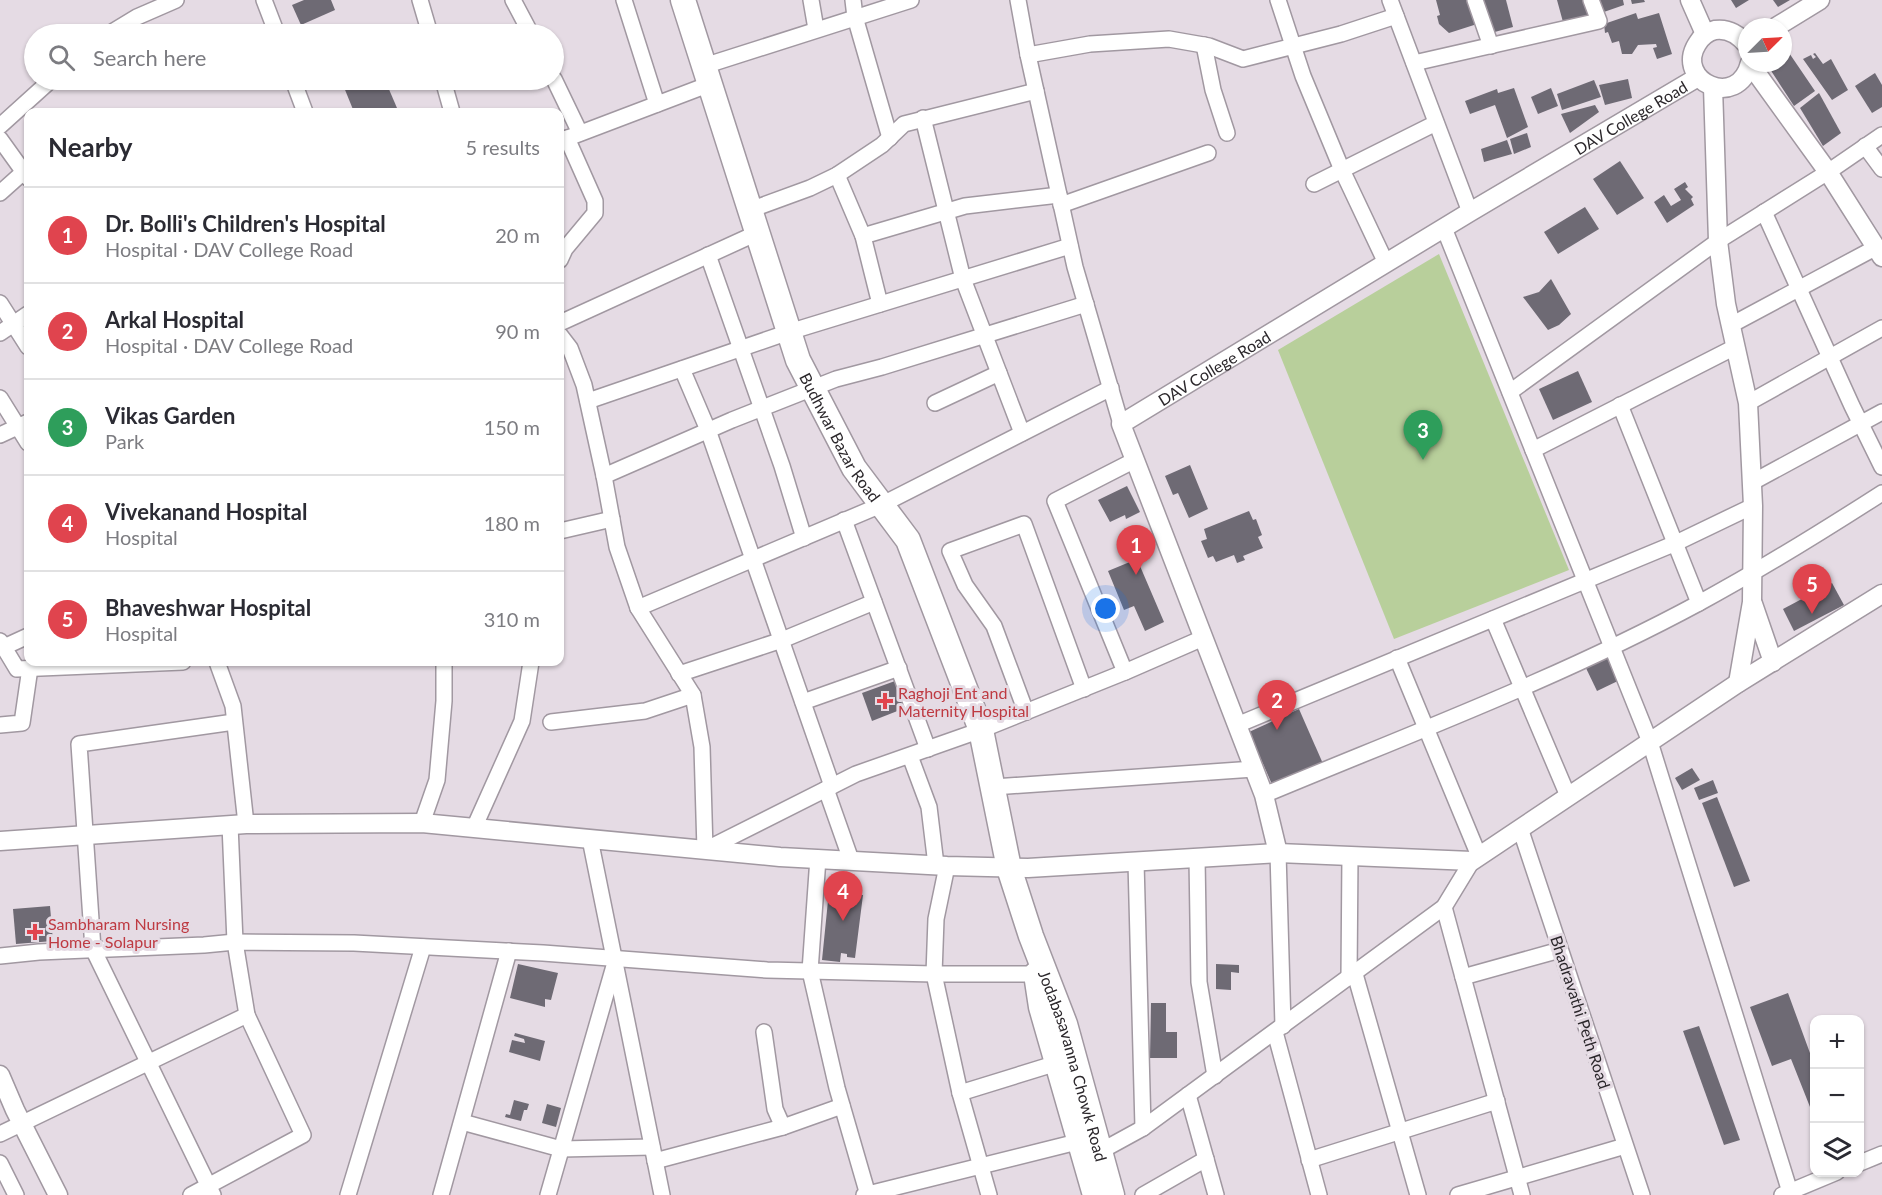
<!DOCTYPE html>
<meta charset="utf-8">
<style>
:root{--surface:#fff;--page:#f2f2f3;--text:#2b2b33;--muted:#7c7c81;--line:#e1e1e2;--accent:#d93025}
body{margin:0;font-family:Lato,sans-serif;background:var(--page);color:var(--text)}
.controls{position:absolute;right:18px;bottom:18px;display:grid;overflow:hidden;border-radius:12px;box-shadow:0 2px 4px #0004}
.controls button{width:54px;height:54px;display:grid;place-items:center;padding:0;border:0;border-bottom:2px solid var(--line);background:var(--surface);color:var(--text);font:30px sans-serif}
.compass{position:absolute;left:1738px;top:18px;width:54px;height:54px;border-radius:50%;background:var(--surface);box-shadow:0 2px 4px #0004;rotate:66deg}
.you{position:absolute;left:1106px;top:609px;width:21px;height:21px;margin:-15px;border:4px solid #fff;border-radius:50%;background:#1a73e8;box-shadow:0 0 0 9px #1a73e833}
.badge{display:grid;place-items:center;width:39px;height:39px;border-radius:50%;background:var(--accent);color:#fff;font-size:20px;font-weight:700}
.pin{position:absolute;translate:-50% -50px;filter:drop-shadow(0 2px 3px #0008)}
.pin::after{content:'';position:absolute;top:32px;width:21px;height:18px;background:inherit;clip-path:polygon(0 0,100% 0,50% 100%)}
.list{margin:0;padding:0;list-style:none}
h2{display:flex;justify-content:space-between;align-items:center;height:78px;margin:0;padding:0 24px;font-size:26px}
h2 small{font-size:20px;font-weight:400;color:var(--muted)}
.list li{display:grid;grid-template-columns:39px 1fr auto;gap:18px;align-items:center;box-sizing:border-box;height:96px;padding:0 24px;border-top:2px solid var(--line)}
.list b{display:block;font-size:22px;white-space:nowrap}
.list p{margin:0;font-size:20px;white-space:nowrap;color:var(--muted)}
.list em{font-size:20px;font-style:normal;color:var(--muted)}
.icon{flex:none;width:33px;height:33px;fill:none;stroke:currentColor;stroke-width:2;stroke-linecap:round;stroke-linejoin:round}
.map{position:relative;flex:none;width:1882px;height:1195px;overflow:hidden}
.search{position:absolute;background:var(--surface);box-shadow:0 2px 4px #0004;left:24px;top:24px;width:540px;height:66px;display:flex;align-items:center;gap:15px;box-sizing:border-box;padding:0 21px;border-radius:33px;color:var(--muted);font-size:22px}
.panel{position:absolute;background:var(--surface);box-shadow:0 2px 4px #0004;left:24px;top:108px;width:540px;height:558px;border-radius:12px}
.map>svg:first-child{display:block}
.green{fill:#b8cf9b}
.building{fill:#6e6a74}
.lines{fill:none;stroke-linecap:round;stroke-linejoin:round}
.minor-casing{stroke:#a198a1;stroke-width:18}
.tertiary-casing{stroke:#a198a1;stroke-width:21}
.trunk-casing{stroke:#a198a1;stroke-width:27}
.minor{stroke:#fff;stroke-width:15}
.tertiary{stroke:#fff;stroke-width:18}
.trunk{stroke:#fff;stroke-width:24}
.health-dot{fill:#e0444e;stroke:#e5dbe4;stroke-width:2}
.labels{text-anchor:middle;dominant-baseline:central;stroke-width:6;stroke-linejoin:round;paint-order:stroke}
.street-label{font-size:16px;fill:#2b272b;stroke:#e5dbe4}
.health-label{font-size:16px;fill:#be3a42;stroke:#e5dbe4;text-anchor:start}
</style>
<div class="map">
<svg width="1882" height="1195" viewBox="0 0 1882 1195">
<rect width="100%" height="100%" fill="#e5dbe4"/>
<path class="green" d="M1439 254 1569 570 1394 639 1278 350Z"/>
<g class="building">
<path d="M304 0H331L335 10 301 25 292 5Z"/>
<path d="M1436 0H1470L1476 22 1474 25 1449 33 1439 24 1437 16 1440 15Z"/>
<path d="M1480 0H1506L1513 27 1491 33Z"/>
<path d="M1557 0H1585L1590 15 1563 22Z"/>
<path d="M1596 0H1623L1624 5 1601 13Z"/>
<path d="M1631 0H1644L1645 2 1632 4Z"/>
<path d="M1731 0H1749L1736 8Z"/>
<path d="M1773 0H1790L1778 7Z"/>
<path d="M1636 13 1638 19 1659 13 1672 54 1657 59 1653 48 1657 47 1656 44 1638 45 1632 54H1622L1619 41 1612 43 1608 32 1605 33 1604 24Z"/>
<path d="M1783 44 1815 91 1794 106 1766 63H1783Z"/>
<path d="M1815 53 1823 64 1831 59 1848 90 1832 100 1803 59 1811 55 1813 59 1816 57 1813 54Z"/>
<path d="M1875 73 1882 85V107L1872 113 1855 86Z"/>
<path d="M1628 79 1632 98 1605 105 1599 85Z"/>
<path d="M341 80H385L397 108 387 112H354Z"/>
<path d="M1594 80 1601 97 1562 110 1557 94Z"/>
<path d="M1514 88 1528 127 1507 138 1495 105 1470 114 1465 101 1497 89 1498 93Z"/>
<path d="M1551 88 1558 106 1538 114 1531 97Z"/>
<path d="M1819 93 1841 133 1823 146 1800 108Z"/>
<path d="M1595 105 1599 112 1570 133 1561 114Z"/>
<path d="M1527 133 1531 147 1514 154 1510 139Z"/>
<path d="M1507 140 1512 154 1484 162 1481 149Z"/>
<path d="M1620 161 1644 198 1617 215 1593 179Z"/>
<path d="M1685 182 1688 187 1685 189 1693 197 1691 199 1694 205 1667 223 1654 202 1664 195 1671 206 1681 200 1674 189Z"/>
<path d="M1585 207 1599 229 1558 254 1544 232Z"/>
<path d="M1551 279 1571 314 1559 325 1548 330 1523 297 1539 292Z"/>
<path d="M1578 371 1592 402 1553 420 1539 389Z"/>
<path d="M1190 465 1208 509 1189 518 1178 493 1173 495 1165 476Z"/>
<path d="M1127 486 1140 512 1126 519 1125 515 1110 522 1098 500Z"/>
<path d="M1249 511 1253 520 1256 519 1262 535 1258 537 1263 548 1243 556 1245 560 1237 563 1234 555 1216 562 1213 556 1208 558 1201 541 1207 539 1204 529Z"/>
<path d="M1137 559 1164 622 1145 631 1134 606 1124 610 1108 571Z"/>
<path d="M1832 583 1844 605 1794 631 1783 609Z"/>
<path d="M1611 654 1622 679 1597 691 1585 666Z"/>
<path d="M895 681 905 708 872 721 862 693Z"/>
<path d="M1299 709 1324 766 1274 789 1249 732Z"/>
<path d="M1692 768 1700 780 1682 790 1675 778Z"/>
<path d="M1713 780 1718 793 1699 800 1694 788Z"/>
<path d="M1717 797 1750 881 1734 887 1702 803Z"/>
<path d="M829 891 863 895 855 958 847 957V954L841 953 840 962 822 960Z"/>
<path d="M50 906 53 941 16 944 13 909Z"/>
<path d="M518 964 558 973 551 1000 545 999V1007L510 998Z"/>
<path d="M1216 964 1239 965V973L1231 972V990L1216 989Z"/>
<path d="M1788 993 1814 1064V1111L1812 1112 1791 1059 1772 1066 1750 1007Z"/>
<path d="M1151 1003H1166V1032H1177V1058H1150Z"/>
<path d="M1699 1026 1740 1140 1724 1145 1683 1031Z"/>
<path d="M515 1033 545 1041 540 1061 509 1052 512 1040 525 1043 524 1039 514 1036Z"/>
<path d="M514 1100 529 1104 527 1110H524L521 1121 505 1117 506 1114 510 1115Z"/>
<path d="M547 1104 561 1108 556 1127 542 1123Z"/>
</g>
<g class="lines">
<g class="minor-casing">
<g id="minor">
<path d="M264 0 277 34"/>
<path d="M420 0 430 34"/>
<path d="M513 0 531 34"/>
<path d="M624 0 657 104"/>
<path d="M811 0 816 29"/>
<path d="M853 0 855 17 890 138"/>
<path d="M1018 0 1028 55 1075 267 1121 424"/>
<path d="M1278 0 1303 76 1342 170 1386 263"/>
<path d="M1390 0 1470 212"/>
<path d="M1475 0 1491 46"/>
<path d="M109 34 137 17 176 0"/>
<path d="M1204 45 1213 90 1227 133"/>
<path d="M1028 55 1090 44 1169 39 1209 46 1243 59 1341 34 1396 16"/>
<path d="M1414 63 1599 21 1591 0"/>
<path d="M704 66 911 0"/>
<path d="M554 79 580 133"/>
<path d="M293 80 305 112"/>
<path d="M443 80 452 112"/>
<path d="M923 118 963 279 1022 433"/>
<path d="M0 126 51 80"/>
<path d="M0 139 28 178"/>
<path d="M560 141 710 84"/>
<path d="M1865 146 1882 169"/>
<path d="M837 175 863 236 880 304"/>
<path d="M1314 184 1436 123"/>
<path d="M0 193 28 168"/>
<path d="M1061 205 1208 153"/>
<path d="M750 210 810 188 837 175 882 145 904 124 1036 91"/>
<path d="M1764 212 1852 406 1882 467"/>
<path d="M1444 228 1650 742 1790 1192"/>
<path d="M863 236 965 206 1059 195"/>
<path d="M708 255 782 466 804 538"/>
<path d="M560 260 565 249 595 213V201L567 138"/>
<path d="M0 303 28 347"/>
<path d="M560 323 757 233"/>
<path d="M1731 325 1875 248"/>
<path d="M0 333 28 314"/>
<path d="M560 335 570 348 584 385 604 476 617 547 638 608 693 695 702 747 705 850 856 774 981 730 1125 672 1203 638"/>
<path d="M682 369 708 430 832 786"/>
<path d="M1510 392 1718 241 1828 172 1882 135"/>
<path d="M0 398 28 443"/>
<path d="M588 401 789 332 1070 246"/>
<path d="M935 403 999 373"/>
<path d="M1748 403 1882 328"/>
<path d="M1620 405 1699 603"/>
<path d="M0 435 28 422"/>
<path d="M1533 450 1735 347"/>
<path d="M604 476 732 420 836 379 882 367 1086 304"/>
<path d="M1751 483 1882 412"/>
<path d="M844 520 928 749"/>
<path d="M560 531 612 519"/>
<path d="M638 608 881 505 1111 388"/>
<path d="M1493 619 1568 796"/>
<path d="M0 641 17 669 183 662"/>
<path d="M4 647 28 636"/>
<path d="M1397 658 1479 856"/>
<path d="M217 662 233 706 246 824"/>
<path d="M1125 672 1055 501 1135 460"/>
<path d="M679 674 782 640 874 602"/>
<path d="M803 702 899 668"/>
<path d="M1026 712 994 626 965 585 950 551 1024 524 1084 689"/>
<path d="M551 722 645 711 693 695"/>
<path d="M0 725 22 723 30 668"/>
<path d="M1237 725 1676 543 1753 506"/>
<path d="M910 756 929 807 936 865"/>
<path d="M994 787 1254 769"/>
<path d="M826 789 851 860"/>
<path d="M1264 795C1410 734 1560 678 1699 603 1762 569 1823 531 1882 493"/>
<path d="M422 823 437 780 444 701V662"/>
<path d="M474 828 522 721 531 662"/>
<path d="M1520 828 1642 1195"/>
<path d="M590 839 662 1195"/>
<path d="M1278 853 1283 1026"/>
<path d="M818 858 810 971 837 1088 868 1195"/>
<path d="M1197 858 1199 982 1215 1076"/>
<path d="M1136 862 1143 1128"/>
<path d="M947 866 936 919 934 974 960 1093 989 1195"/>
<path d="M1444 907 1522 1195"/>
<path d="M0 956 39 952 204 945 235 942 354 943 543 953 767 970 934 974H1036"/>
<path d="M1355 974 1418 1195"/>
<path d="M1463 977 1560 950"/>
<path d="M1349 978 1350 855"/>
<path d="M764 1032 775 1109 783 1127"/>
<path d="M1275 1032 1319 1195"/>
<path d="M960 1093 1057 1063"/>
<path d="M1188 1095 1216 1195"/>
<path d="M462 1122 561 1149 652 1147"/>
<path d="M0 1134 247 1015"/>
<path d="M1101 1151 1143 1128 1444 907 1472 861"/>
<path d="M1309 1160 1497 1101"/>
<path d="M655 1161 783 1127 842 1106"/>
<path d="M0 1163 16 1195"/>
<path d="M1860 1163 1882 1154"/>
<path d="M191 1195 303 1135 247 1015 235 942 230 825"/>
<path d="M213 1195 93 949 79 744 234 722"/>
<path d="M348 1195 423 947"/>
<path d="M441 1195 509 951"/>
<path d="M548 1195 614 966"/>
<path d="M864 1195 1081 1141"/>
<path d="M1143 1195 1206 1159"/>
<path d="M1458 1195 1625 1146"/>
<path d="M1782 1195 1837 1172"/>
</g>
</g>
<g class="tertiary-casing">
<g id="tertiary">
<path d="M1690 0 1705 34"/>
<path d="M1776 27 1820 0"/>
<path d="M1747 45C1739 35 1729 28 1715 30 1707 32 1701 37 1697 44 1674 81 1738 111 1750 63"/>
<path d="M1750 64 1828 172 1882 257"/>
<path d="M1713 87 1718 241 1726 304 1748 403 1753 506 1752 602 1738 683"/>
<path d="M1753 604 1773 662"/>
<path d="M0 841 246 824 422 823 780 857 947 866 1028 868 1278 853 1472 861 1738 683 1882 594"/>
<path id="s1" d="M1278 853 1264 795 1121 424 1470 212 1698 77"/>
<path d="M0 1075 15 1110 58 1195"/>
</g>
</g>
<g class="trunk-casing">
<g id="trunk">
<path id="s2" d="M683 0 798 360 854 468 908 540 981 730 1009 868 1031 936 1065 1024 1112 1195"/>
<path d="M1036 974 1041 1007 1095 1195"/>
</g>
</g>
<use href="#minor" class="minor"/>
<use href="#tertiary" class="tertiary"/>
<use href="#trunk" class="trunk"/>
</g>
<g class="health-dot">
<path d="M882 692h6v6h6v6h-6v6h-6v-6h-6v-6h6z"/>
<path d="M32 923h6v6h6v6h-6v6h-6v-6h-6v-6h6z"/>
</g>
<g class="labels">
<g class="street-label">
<text stroke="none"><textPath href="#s1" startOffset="1052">DAV College Road</textPath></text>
<text stroke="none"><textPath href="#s1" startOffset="566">DAV College Road</textPath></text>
<text stroke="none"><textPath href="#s2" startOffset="466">Budhwar Bazar Road</textPath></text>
<text transform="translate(1581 1012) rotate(72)">Bhadravathi Peth Road</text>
<text stroke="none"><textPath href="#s2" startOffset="1142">Jodabasavanna Chowk Road</textPath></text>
</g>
<g class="health-label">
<text x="898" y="692">Raghoji Ent and<tspan x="898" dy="18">Maternity Hospital</tspan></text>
<text x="48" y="923">Sambharam Nursing<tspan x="48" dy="18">Home - Solapur</tspan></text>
</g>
</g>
</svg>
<div class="controls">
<button>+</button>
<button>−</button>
<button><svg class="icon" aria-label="layers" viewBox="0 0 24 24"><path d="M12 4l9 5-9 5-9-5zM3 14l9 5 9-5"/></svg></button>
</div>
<svg class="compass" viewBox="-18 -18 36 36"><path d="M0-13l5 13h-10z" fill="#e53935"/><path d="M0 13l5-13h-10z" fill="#7c7c81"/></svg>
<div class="you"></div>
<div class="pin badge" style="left:1136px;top:575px;background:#e0444e">1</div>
<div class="pin badge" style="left:1277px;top:730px;background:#e0444e">2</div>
<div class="pin badge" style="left:1423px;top:460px;background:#2e9e5b">3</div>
<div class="pin badge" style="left:843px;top:921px;background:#e0444e">4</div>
<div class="pin badge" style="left:1812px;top:614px;background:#e0444e">5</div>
<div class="search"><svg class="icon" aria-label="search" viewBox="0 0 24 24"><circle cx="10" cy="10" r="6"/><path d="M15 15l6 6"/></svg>Search here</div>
<section class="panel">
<h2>Nearby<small>5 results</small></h2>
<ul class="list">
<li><span class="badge" style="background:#e0444e">1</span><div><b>Dr. Bolli's Children's Hospital</b><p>Hospital · DAV College Road</p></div><em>20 m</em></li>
<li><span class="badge" style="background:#e0444e">2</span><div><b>Arkal Hospital</b><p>Hospital · DAV College Road</p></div><em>90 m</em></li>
<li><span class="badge" style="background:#2e9e5b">3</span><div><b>Vikas Garden</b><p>Park</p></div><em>150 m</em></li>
<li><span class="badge" style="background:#e0444e">4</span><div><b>Vivekanand Hospital</b><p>Hospital</p></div><em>180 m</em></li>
<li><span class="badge" style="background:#e0444e">5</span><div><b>Bhaveshwar Hospital</b><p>Hospital</p></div><em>310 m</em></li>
</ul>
</section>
</div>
